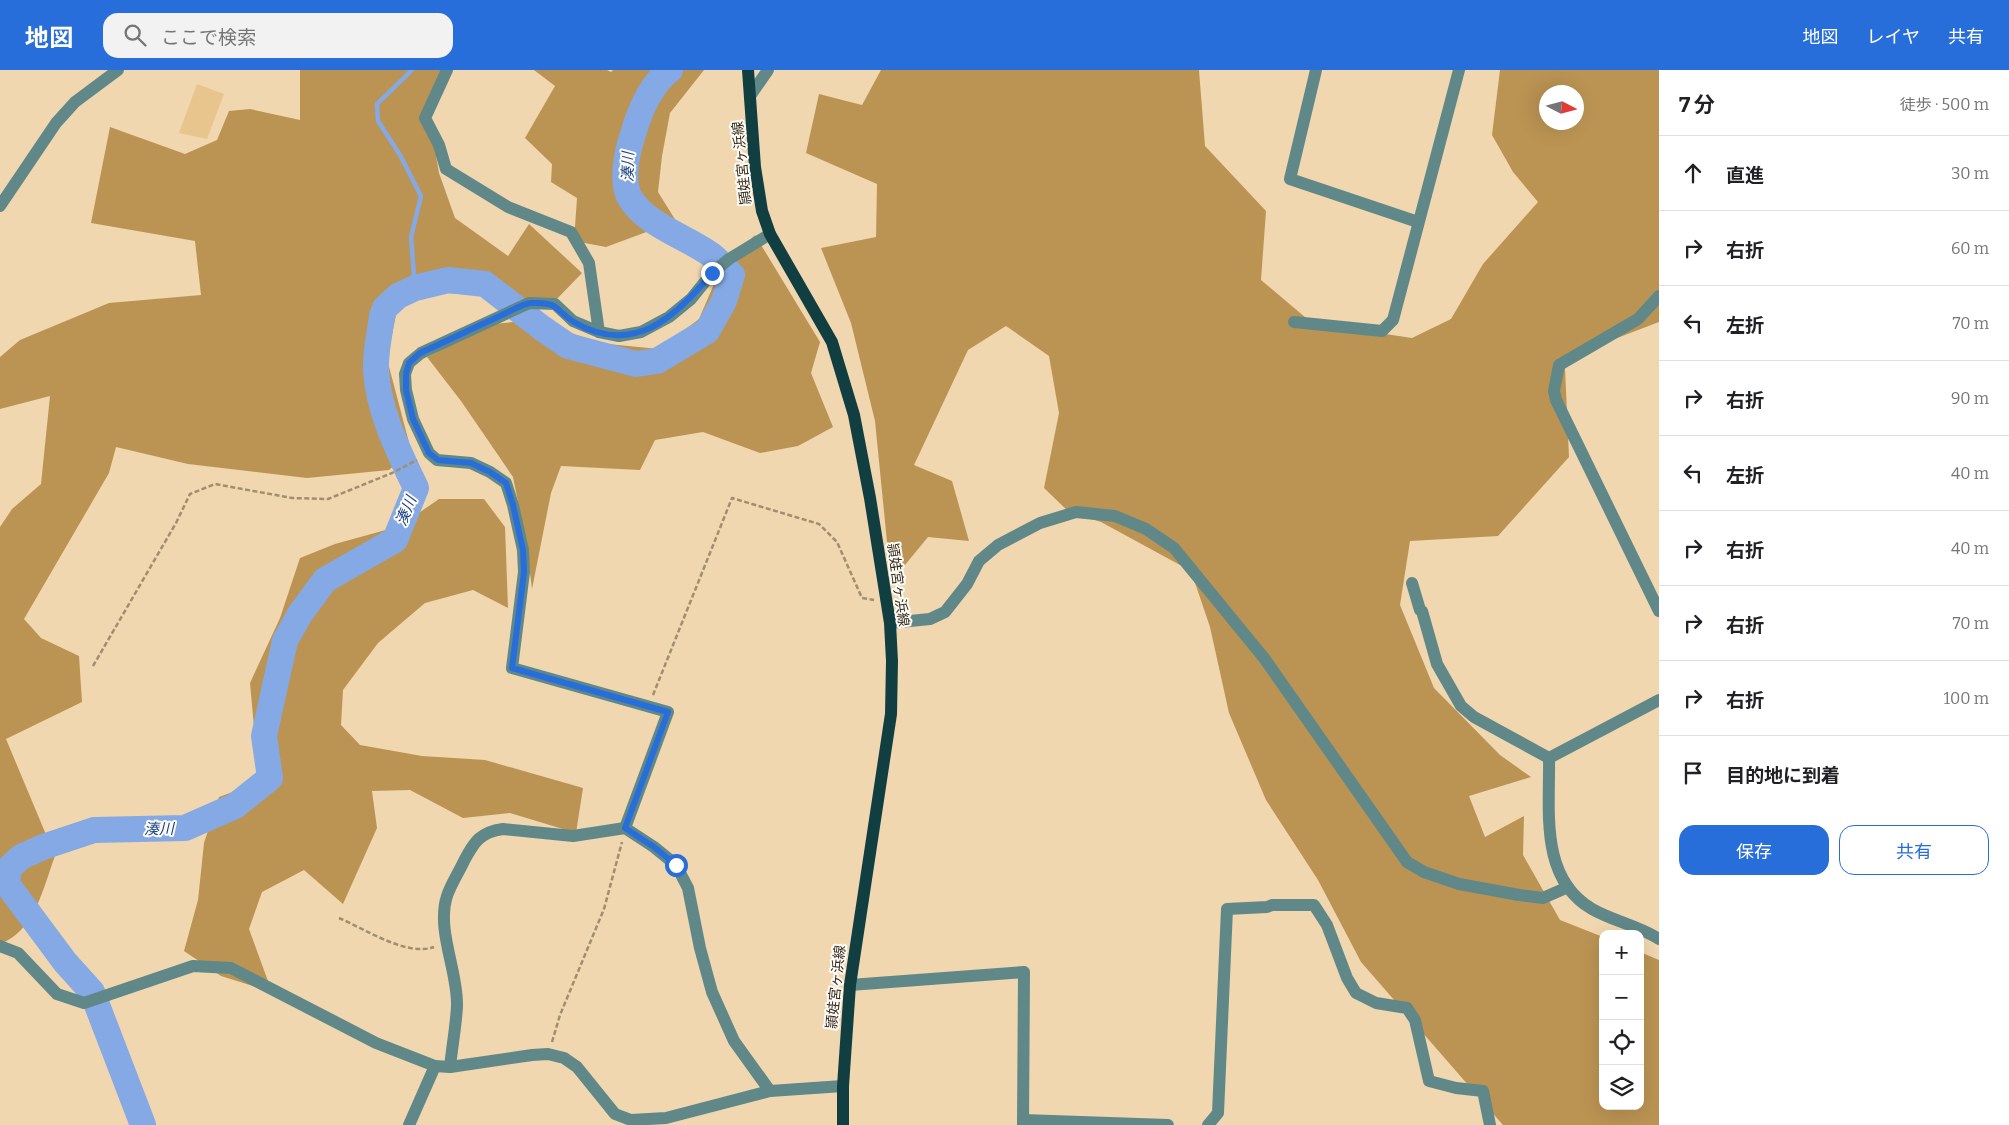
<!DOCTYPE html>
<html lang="ja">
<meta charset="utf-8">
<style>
:root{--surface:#fff;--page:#f2f2f2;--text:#202124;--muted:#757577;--line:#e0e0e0;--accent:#286eda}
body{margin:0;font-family:Bitter,"Noto Sans JP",serif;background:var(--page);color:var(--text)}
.controls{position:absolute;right:15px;bottom:15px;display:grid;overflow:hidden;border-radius:10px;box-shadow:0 5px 20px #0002}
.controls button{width:45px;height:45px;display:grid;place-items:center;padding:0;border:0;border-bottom:1px solid var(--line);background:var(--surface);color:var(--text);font:25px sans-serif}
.compass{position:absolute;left:1539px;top:15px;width:45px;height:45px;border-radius:50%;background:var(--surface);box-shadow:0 5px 20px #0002;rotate:96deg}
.stop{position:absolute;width:15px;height:15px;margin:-11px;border:4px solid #286eda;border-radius:50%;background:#fff}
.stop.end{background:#286eda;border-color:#fff;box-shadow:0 1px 5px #0008}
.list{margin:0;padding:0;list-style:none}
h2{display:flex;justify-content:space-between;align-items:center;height:65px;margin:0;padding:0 20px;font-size:21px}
h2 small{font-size:16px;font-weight:400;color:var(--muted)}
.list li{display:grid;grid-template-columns:32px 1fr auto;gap:15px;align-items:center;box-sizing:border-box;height:75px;padding:0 20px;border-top:1px solid var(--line)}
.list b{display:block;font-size:19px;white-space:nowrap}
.list em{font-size:16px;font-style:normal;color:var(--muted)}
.actions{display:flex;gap:10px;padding:15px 20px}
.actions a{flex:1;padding:11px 0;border:1px solid var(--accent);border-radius:15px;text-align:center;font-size:18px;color:var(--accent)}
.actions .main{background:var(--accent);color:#fff}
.icon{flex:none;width:28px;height:28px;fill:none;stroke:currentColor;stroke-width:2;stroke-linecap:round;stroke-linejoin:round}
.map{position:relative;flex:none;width:1659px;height:1055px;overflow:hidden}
header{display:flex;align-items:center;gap:30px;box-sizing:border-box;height:70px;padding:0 25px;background:var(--accent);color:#fff}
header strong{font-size:24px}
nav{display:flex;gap:28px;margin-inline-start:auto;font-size:18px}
.search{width:350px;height:45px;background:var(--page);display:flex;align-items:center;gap:12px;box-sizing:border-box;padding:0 18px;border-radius:15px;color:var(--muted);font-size:19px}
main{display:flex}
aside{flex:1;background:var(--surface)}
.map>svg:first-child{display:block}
.green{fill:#e7c58d}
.forest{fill:#bb9453;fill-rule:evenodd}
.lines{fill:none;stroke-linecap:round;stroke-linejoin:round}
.stream{stroke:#84a9e5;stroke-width:4.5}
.river{stroke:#84a9e5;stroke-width:26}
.path{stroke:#a18e70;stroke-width:2.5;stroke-dasharray:5 2.5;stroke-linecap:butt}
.minor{stroke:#618889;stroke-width:12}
.major{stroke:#113f41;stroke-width:12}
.route{stroke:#286eda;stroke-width:6}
.labels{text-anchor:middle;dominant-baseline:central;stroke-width:4;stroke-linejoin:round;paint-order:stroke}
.street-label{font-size:14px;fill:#332a1a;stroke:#fefbf7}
.water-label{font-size:15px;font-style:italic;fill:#164388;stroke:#fefbf7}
</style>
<header>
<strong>地図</strong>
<div class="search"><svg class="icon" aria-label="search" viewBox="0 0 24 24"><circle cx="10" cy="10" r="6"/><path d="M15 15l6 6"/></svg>ここで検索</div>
<nav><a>地図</a><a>レイヤ</a><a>共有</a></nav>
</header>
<main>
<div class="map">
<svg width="1659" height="1055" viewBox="0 0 1659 1055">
<rect width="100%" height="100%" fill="#f0d7af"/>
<path class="green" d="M197 14 224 24 207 69 179 63Z"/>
<g class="forest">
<path d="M300 0H444L427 31 439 103 455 148 508 186 529 154 582 203 554 232 450 223 400 225 387 289 411 380 389 400 307 408 188 394 116 377 109 403 24 549 41 568 79 586 82 632 6 669 55 786C43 818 35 861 0 874V457L12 439 41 414 50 326 0 339V287L20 270 109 233 201 225 195 171 91 153 110 57 185 84 217 70 229 41 250 39 300 50Z"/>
<path d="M534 0H607L611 2 613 0H704L670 43 662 86 658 122 676 151 606 177 574 171 577 128 551 112 552 94 525 68 555 16Z"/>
<path d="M881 0H1199L1205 76 1266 141 1261 210 1312 253 1412 268 1451 249 1483 194 1538 132 1513 102 1492 65 1500 0H1659V252L1612 270 1565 298 1569 387 1498 466 1410 471 1400 535 1434 618 1500 685 1531 707 1469 726 1485 767 1524 746 1523 785 1560 850 1603 867V1036H1640V882L1659 890V1055H1503L1361 892 1318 810 1266 730 1229 643 1210 557 1191 501 1101 452 1069 442 1044 418 1059 343 1049 286 1006 256 968 280 914 395 952 411 969 471 928 467 891 512 875 351 851 253 821 178 876 167 877 114 806 83 819 24 862 35ZM1546 22H1576V52H1546Z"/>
<path d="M755 165 820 272 811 303 833 357 798 376 760 383 703 362 655 370 640 400 561 396 551 423 532 519 526 471 513 407 461 331 427 287 492 254 537 250 598 273 659 279 699 249 720 200Z"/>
<path d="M439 429H484L505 457 508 538 473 520 425 533 378 573 343 620 341 655 360 675 422 686 485 690 583 718 576 763 510 743 463 748 410 720 372 721 377 758 343 834 304 800 262 822 249 859 272 922 221 906 184 881 198 830 204 773 219 727 259 712 250 613 280 548 300 488 335 474 400 456Z"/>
</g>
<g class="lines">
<path class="stream" d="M412 0 377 34 378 51 400 85 421 126 411 167 415 218"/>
<path class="river" d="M143 1055 92 922 65 892 7 814 9 798 21 787 43 777 94 760 185 758 235 736 270 708 264 666 285 571 300 544 325 510 395 470 416 418C399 382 378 341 376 300 375 283 380 263 382 246L385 238 398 226 415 218 448 210 485 214 542 258 568 276 636 294 657 291 707 261 724 231 732 205C725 198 718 190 710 184 686 167 645 154 630 128 620 111 628 78 634 61 640 40 652 13 670 0"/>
<g class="path">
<path d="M93 596 176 453 190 424 215 414 292 428 328 429 392 403 417 390"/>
<path d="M653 625 732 428 819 454 837 472 862 528 874 530"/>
<path d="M339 848C365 859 407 887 434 877"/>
<path d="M552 972 560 945 604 839 622 772"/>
</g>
<g class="minor">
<path d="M447 0 425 48 439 75 446 99 508 137 571 162 589 193 599 262 619 266 641 262 669 247 691 229 712 203 729 189 770 164"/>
<path d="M1316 0 1290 109 1418 152"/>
<path d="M750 26 768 0"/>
<path d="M0 136 56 53 75 32 118 0"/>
<path d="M1659 226 1638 249 1559 295 1554 321 1556 330 1659 541"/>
<path d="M1294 252 1382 261 1393 250 1459 0"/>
<path d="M599 262 573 251 555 234 529 233 421 283 409 293 405 304 406 320 413 349 429 383 437 390 471 393 490 402 506 413 513 435 523 480 524 502 512 598 668 642 625 758"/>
<path d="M1412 513 1420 540 1422 541 1437 594 1461 636 1474 647 1549 688"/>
<path d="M890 553 930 549 945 542 967 514 979 491 998 475 1040 453 1076 442 1115 446 1146 459 1174 478 1264 588 1407 792 1424 802 1459 814 1519 825 1543 828 1568 817"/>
<path d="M1549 688C1550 740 1539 808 1592 839 1613 851 1639 856 1659 869"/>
<path d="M1549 688 1659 630"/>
<path d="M0 876 18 883 57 924 84 933 193 896 231 898 376 973 435 996 450 997 532 985 548 984 564 988 577 997 615 1044 631 1050 666 1048 770 1021 843 1016"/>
<path d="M850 915 1024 902 1023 1055"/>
<path d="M450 997C452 977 456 956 457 936 458 901 436 860 447 826 451 814 459 802 464 791 474 772 480 762 503 759L573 766 625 758 654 777 676 795 688 818 700 878 712 922 734 971 770 1021"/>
<path d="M1023 1050 1168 1055"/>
<path d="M409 1055 435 996"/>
<path d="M1208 1055 1218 1043 1227 839 1267 837 1272 835H1314L1327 855 1347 908 1356 923 1376 933 1407 938 1415 950 1429 1011 1456 1018 1483 1021 1490 1055"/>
</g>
<path class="major" d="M748 0 755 97 762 141 770 164 832 272 854 345 870 428 890 553 892 591 891 644 850 915 843 1016V1055"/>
</g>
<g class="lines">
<path class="route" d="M676 795 654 777 625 758 668 642 512 598 524 502 523 480 513 435 506 413 490 402 471 393 438 390 429 383 413 349 406 320V304L409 293 420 283C447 271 473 258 500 246 509 242 521 234 531 233 561 232 554 240 574 252 633 287 676 247 712 203"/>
</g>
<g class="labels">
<g class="street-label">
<text transform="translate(742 93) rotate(-96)">頴娃宮ヶ浜線</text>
<text transform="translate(898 515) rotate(82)">頴娃宮ヶ浜線</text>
<text transform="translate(836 917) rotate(-84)">頴娃宮ヶ浜線</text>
</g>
<g class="water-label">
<text transform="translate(628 97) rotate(-89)">湊川</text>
<text transform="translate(406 441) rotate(-68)">湊川</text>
<text transform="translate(159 759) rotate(-1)">湊川</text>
</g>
</g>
</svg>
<div class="controls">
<button>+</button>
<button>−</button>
<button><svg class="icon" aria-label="locate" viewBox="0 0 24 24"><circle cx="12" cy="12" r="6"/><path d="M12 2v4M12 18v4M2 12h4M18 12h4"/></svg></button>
<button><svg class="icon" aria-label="layers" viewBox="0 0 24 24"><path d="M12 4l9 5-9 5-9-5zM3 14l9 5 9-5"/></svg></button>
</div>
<svg class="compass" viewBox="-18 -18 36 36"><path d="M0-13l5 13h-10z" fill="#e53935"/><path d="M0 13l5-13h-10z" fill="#757577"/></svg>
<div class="stop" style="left:676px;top:795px"></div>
<div class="stop end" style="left:712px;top:203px"></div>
</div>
<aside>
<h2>7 分<small>徒歩 · 500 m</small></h2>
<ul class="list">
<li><svg class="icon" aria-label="ahead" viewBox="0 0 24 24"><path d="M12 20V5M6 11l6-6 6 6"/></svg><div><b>直進</b></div><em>30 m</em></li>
<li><svg class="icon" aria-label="right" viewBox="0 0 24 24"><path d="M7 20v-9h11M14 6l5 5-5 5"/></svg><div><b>右折</b></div><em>60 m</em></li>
<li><svg class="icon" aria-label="left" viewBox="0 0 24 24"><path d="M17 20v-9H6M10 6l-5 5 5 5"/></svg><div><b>左折</b></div><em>70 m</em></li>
<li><svg class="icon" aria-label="right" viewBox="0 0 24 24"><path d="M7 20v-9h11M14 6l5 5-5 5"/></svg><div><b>右折</b></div><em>90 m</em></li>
<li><svg class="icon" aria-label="left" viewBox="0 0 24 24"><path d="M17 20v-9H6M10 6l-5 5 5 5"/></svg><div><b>左折</b></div><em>40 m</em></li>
<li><svg class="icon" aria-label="right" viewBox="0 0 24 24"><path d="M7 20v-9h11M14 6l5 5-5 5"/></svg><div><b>右折</b></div><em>40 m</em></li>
<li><svg class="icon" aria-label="right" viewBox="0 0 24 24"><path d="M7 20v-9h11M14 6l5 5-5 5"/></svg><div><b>右折</b></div><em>70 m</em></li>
<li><svg class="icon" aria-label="right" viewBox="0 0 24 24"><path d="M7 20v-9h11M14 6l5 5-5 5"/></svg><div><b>右折</b></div><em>100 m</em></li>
<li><svg class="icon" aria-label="arrive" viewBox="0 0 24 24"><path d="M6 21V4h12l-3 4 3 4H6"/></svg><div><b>目的地に到着</b></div></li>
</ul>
<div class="actions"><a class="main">保存</a><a>共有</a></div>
</aside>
</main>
